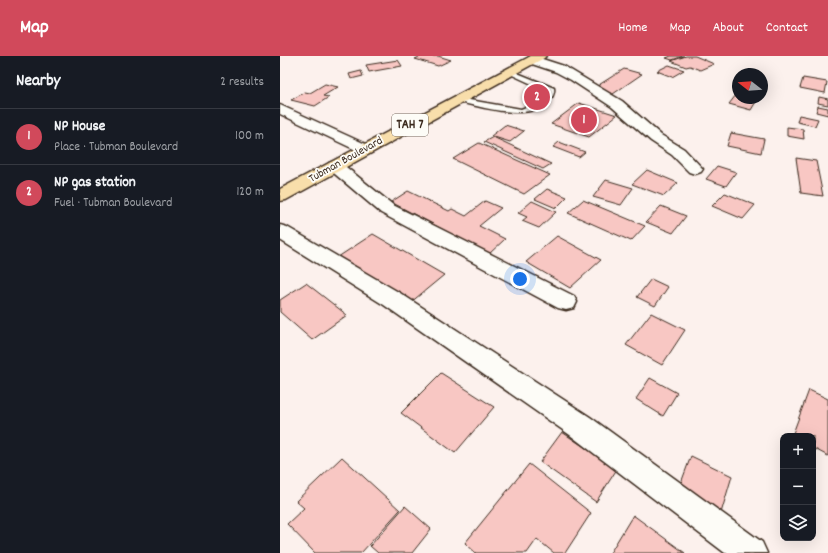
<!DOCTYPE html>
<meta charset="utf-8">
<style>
:root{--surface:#171b24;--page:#20242c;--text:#f1f3f6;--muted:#9ea1a6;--line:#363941;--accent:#d1495b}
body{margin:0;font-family:Dekko,sans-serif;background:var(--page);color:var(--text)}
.controls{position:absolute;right:12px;bottom:12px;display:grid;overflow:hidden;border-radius:8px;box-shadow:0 4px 16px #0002}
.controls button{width:36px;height:36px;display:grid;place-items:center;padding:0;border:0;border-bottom:1px solid var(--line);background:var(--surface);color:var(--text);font:20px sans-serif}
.compass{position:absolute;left:452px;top:12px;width:36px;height:36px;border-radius:50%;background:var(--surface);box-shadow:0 4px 16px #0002;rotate:287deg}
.you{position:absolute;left:240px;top:223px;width:14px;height:14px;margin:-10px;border:3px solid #fff;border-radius:50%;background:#1a73e8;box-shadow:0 0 0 6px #1a73e833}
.badge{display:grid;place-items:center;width:26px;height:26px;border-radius:50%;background:var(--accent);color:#fff;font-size:13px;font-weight:700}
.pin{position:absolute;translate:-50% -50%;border:2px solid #fff;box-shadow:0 1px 4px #0006}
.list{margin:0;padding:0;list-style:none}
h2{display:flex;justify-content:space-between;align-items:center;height:52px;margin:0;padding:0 16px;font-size:17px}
h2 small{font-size:13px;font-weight:400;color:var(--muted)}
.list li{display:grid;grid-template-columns:26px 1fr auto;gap:12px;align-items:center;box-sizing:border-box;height:56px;padding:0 16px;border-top:1px solid var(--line)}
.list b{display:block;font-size:15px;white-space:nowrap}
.list p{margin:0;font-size:13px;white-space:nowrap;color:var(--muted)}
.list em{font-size:13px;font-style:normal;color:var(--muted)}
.icon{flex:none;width:22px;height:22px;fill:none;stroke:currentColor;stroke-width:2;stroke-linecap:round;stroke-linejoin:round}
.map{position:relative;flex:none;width:548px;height:497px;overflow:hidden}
header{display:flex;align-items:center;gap:24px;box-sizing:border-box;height:56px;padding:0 20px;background:var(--accent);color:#fff}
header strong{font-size:19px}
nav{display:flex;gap:22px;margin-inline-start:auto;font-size:14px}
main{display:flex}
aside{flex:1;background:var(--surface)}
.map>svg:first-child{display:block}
.building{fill:#f8c7c3;stroke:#3b2a1e}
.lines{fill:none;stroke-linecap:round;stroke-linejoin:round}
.service-casing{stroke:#3b2a1e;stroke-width:3}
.minor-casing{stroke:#3b2a1e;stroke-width:3}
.trunk-casing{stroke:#3b2a1e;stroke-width:3}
.service{fill:#fdfcf7;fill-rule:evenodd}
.minor{fill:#fdfcf7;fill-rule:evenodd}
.trunk{fill:#f8deab;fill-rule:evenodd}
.labels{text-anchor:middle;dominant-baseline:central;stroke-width:3.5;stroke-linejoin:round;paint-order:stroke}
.far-street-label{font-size:12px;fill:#3b2a1e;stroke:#fdfcf7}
.shield{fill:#fdfcf7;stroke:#75695f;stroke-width:1}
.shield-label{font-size:13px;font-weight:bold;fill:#3b2a1e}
</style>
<header>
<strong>Map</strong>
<nav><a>Home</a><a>Map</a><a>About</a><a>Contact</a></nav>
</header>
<main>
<aside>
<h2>Nearby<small>2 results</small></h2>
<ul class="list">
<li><span class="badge">1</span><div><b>NP House</b><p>Place · Tubman Boulevard</p></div><em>100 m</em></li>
<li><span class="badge">2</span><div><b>NP gas station</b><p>Fuel · Tubman Boulevard</p></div><em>120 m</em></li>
</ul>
</aside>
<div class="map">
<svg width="548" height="497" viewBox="0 0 548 497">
<rect width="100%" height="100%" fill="#fcf1ed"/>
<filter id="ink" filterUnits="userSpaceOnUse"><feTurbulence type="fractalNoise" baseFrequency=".025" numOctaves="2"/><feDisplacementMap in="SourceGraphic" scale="8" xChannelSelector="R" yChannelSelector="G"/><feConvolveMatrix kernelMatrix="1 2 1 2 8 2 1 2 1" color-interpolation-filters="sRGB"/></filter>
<g filter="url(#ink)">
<g class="building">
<path d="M141 0H158L171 4 158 10 135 3Z"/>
<path d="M391 0H404L392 4 386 2Z"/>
<path d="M406 0H415L434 8 420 14 410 10 406 11 391 5Z"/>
<path d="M118 4 122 10 89 16 86 9Z"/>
<path d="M389 9 404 14 392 21 377 15Z"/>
<path d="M344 13 362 18 333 38 314 32Z"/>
<path d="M81 15 83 20 71 23 69 18Z"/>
<path d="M523 22 547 26 545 37 520 32Z"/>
<path d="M45 28 58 31 43 40 49 41 35 50 11 44 25 36 30 37Z"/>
<path d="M456 39H458V42L477 44 471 54 449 48Z"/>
<path d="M539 41 548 43V49L538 47Z"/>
<path d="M299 47 337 59 309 81 271 68Z"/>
<path d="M538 50 548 52V59L536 56Z"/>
<path d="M519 59 538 63 535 70 517 66Z"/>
<path d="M225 69 244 75 230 86 211 80Z"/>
<path d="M507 71 523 73 524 83 507 80Z"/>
<path d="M451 77 484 83 481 97 447 90Z"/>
<path d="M213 81 271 108 263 113 204 86Z"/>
<path d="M279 86 305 96 299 101 273 91Z"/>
<path d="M199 87 270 119 244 138 173 103Z"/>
<path d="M516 102 536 105 543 140 521 137Z"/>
<path d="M437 110 456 116 446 130 426 123Z"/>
<path d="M367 114 398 127 384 140 352 128Z"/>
<path d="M326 124 353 132 341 149 313 141Z"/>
<path d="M267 133 287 141 276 152 255 143Z"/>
<path d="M128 135 169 155 172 153 186 160 205 145 221 152 199 170 225 183 209 198 111 146Z"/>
<path d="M445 137 475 149 463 163 432 150Z"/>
<path d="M303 144 365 170 351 185 288 157Z"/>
<path d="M252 145 276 156 259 172 242 165 247 161 238 157Z"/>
<path d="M381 150 406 160 393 177 366 166Z"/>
<path d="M93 178 164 219 130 247 58 201Z"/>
<path d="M277 180 321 204 290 232 246 206Z"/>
<path d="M371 223 388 231 375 250 357 241Z"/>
<path d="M26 227 67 259 32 284 0 256V244Z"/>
<path d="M371 257 405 274 382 309 346 289Z"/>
<path d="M161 317 214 351 175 397 121 357Z"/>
<path d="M370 322 397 337 383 360 356 343Z"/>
<path d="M529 334 548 343V400L533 392V380H512Z"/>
<path d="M282 376 337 413 316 446 260 406Z"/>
<path d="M411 400 452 420 441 457 398 435Z"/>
<path d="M62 401 120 454 81 497H35L7 468 24 452 16 445Z"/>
<path d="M249 408 311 457 285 497H274L257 483 247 497H196L185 487Z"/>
<path d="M125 450 151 473 132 497H98L90 490Z"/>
<path d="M353 459 405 497H330Z"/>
</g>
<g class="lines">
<g class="service-casing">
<path id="service" d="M230 14 274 32C275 38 272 42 268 46 249 66 203 51 178 46L174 44 178 42 241 53 257 47 265 41 267 35 228 17V15Z"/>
</g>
<g class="minor-casing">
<g id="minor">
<path d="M253 0 284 10 342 45 381 79 404 93 423 113 421 116 415 118 409 116 392 99 371 85 332 51 291 24 276 16 249 7 247 4 249 1Z"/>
<path d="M0 49 90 90 93 93 90 96 85 98 80 96 0 58Z"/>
<path d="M55 105 61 107 113 149 294 240 297 246 294 252 286 254 278 252 101 157 49 113 47 110 49 107Z"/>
<path d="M0 169 7 171 120 237 310 361 482 486 487 497H445L290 379 104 249 0 184Z"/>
</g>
</g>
<g class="trunk-casing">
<path id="trunk" d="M251 0H266L264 2 6 144 0 145V133Z"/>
</g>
<use href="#service" class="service"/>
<use href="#minor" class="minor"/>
<use href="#trunk" class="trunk"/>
</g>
</g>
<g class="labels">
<g class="far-street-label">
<text transform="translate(66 104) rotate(-29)">Tubman Boulevard</text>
</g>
<rect class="shield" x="112" y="58" width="36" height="22" rx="3"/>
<g class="shield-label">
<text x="130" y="69">TAH 7</text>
</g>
</g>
</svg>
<div class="controls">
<button>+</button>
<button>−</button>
<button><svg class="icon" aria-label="layers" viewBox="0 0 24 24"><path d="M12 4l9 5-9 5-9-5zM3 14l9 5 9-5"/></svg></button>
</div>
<svg class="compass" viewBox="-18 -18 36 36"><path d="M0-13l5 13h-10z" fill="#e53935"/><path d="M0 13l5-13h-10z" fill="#9ea1a6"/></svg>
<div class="you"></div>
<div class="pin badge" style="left:304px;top:64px">1</div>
<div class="pin badge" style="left:257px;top:41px">2</div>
</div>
</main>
